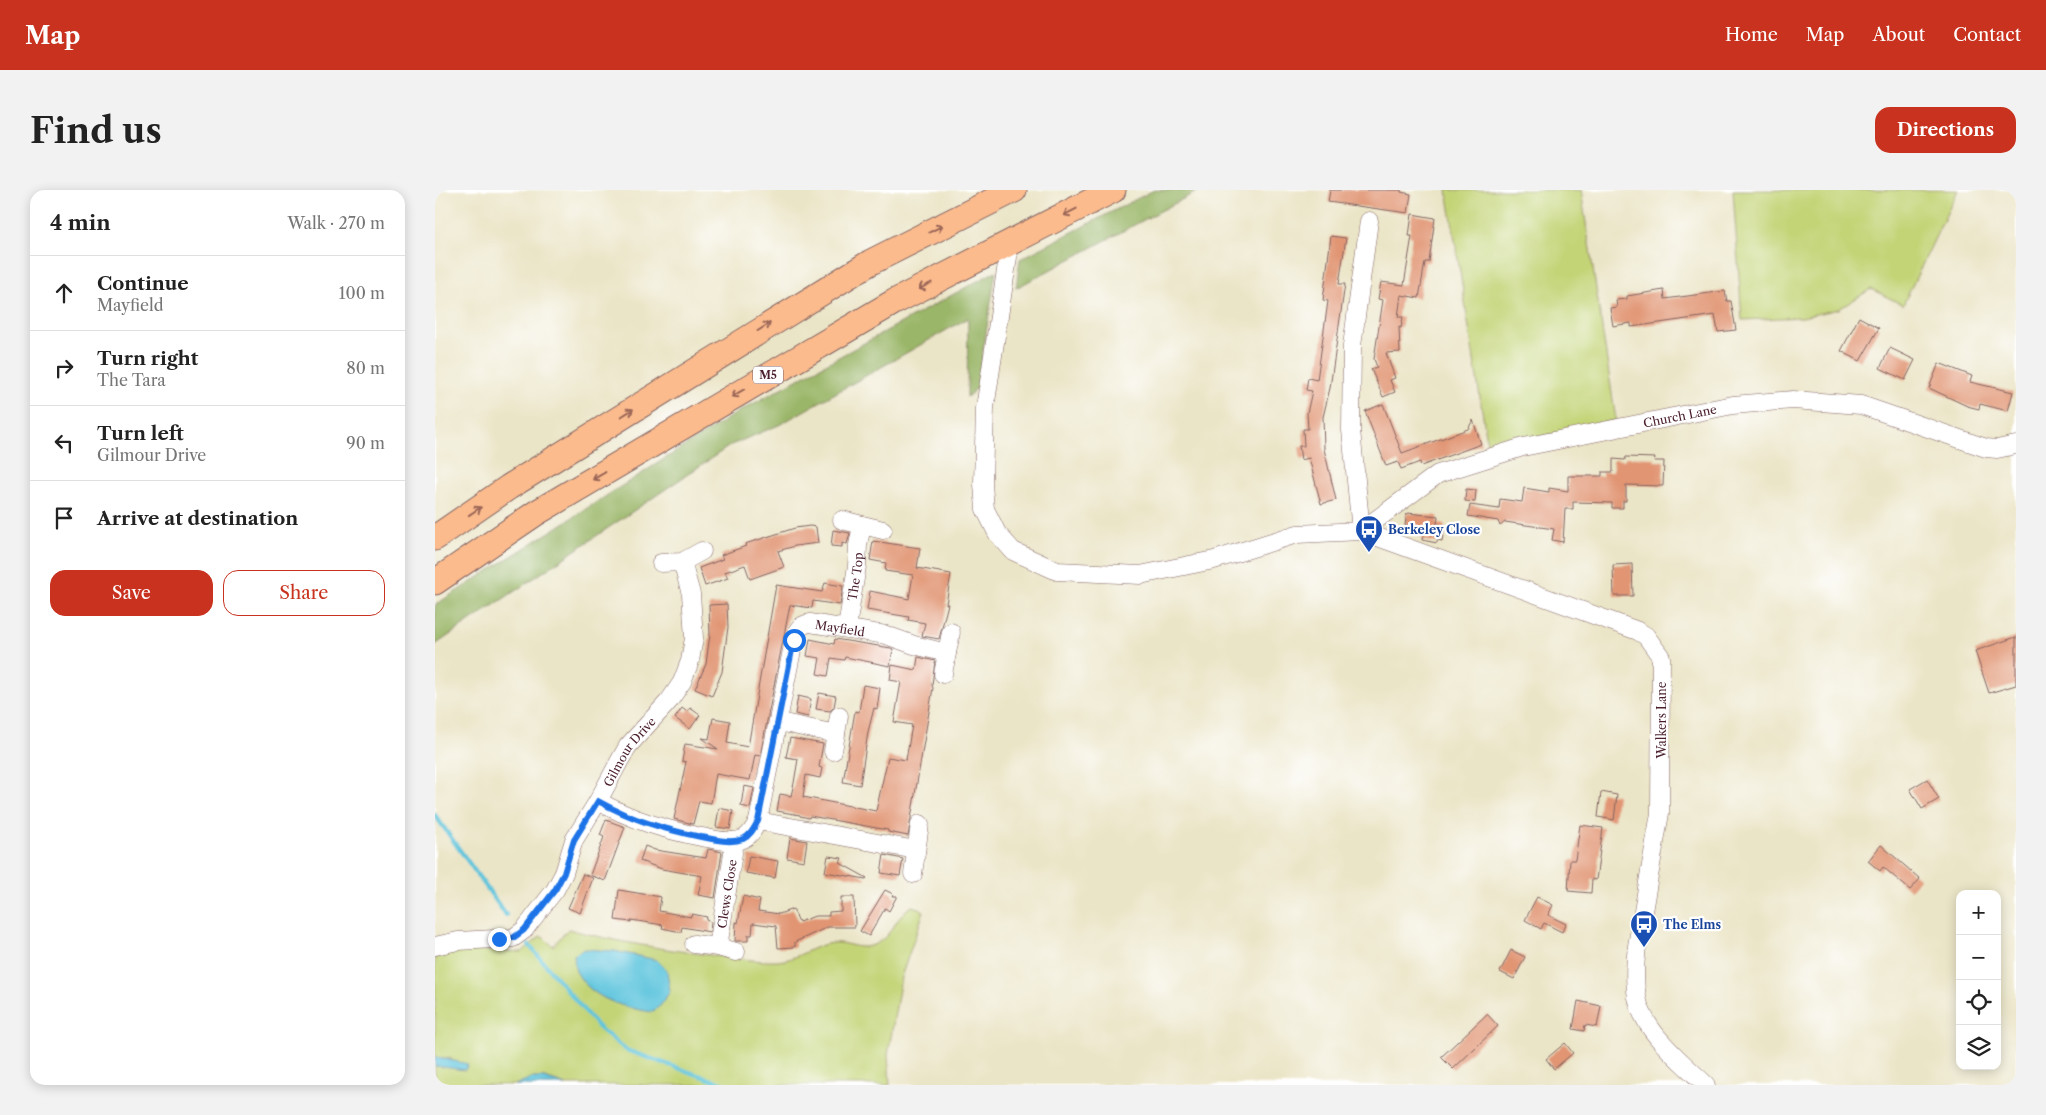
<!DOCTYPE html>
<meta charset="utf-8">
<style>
:root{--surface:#fff;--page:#f2f2f2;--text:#222;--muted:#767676;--line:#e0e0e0;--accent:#c8321e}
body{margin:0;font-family:"Libre Caslon Text",serif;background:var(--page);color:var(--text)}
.controls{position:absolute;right:15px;bottom:15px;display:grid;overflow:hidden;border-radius:10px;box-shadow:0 2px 12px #0003}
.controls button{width:45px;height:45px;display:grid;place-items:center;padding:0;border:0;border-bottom:1px solid var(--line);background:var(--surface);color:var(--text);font:25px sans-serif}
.stop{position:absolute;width:15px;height:15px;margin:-11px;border:4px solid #1a73e8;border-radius:50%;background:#fff}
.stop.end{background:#1a73e8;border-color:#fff;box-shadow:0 1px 5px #0008}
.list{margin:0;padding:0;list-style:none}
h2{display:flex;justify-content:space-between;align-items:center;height:65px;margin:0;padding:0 20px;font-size:21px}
h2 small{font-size:16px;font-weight:400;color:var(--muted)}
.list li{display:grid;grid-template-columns:32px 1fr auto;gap:15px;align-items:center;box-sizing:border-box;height:75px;padding:0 20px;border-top:1px solid var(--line)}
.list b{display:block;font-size:19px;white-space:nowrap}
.list p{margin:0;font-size:16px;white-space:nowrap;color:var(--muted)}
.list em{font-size:16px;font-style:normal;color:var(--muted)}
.actions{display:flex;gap:10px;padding:15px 20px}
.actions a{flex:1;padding:11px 0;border:1px solid var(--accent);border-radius:15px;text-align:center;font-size:18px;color:var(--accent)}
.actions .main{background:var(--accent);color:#fff}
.icon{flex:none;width:28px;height:28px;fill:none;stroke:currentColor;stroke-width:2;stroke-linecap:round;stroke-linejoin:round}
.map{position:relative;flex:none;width:1581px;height:895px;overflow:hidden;border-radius:15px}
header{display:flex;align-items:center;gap:30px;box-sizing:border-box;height:70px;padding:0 25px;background:var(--accent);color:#fff}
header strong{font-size:24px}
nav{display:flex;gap:28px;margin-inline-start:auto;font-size:18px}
.intro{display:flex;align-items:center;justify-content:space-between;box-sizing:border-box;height:120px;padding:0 30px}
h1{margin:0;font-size:35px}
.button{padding:12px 22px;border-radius:15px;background:var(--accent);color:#fff;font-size:18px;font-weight:700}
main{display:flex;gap:30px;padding:0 30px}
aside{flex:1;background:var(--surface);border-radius:15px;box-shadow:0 2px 12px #0003}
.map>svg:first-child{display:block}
.green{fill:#c3d477;stroke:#867a51}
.forest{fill:#9ab668;stroke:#726a4a}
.water{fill:#5fc5dd;stroke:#547284}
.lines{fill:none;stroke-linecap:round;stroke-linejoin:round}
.stream{stroke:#5fc5dd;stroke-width:4}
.building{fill:#e19573}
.minor-casing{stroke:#826462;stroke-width:19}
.highway-casing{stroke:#826462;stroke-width:27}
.minor{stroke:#fff;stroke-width:18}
.highway{stroke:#fbbb8d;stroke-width:25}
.oneway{stroke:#9a6557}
.route{stroke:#1a73e8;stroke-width:6}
.labels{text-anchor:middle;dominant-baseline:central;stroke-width:4.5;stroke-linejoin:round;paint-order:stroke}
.shield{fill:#fff;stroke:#80626b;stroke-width:1}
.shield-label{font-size:11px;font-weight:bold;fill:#4a1f2b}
.street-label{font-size:12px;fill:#4a1f2b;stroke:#fff}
.transit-label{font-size:12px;font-weight:bold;fill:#164399;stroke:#fff;text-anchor:start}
</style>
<header>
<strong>Map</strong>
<nav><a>Home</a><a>Map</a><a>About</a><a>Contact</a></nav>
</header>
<div class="intro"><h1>Find us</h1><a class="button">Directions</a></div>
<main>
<aside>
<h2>4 min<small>Walk · 270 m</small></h2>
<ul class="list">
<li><svg class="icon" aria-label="ahead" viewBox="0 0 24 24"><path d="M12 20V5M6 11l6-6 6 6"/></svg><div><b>Continue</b><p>Mayfield</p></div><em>100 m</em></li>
<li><svg class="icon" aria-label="right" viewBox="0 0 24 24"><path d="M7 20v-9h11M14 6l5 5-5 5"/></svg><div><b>Turn right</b><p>The Tara</p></div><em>80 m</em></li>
<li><svg class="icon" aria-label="left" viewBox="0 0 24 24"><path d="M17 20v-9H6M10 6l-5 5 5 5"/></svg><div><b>Turn left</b><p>Gilmour Drive</p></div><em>90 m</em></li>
<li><svg class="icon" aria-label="arrive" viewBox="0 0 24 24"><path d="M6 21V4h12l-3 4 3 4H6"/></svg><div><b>Arrive at destination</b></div></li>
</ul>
<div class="actions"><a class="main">Save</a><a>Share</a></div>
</aside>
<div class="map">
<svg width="1581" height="895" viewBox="0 0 1581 895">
<rect width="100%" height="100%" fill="#fff"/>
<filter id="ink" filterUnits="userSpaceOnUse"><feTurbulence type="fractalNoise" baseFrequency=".02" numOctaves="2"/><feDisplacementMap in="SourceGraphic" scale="10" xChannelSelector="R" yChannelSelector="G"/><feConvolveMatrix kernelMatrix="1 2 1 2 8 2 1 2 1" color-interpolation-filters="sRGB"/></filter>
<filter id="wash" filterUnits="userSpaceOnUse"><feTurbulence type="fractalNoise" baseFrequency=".0096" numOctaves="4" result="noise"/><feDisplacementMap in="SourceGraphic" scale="20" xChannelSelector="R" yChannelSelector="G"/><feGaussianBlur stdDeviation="1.12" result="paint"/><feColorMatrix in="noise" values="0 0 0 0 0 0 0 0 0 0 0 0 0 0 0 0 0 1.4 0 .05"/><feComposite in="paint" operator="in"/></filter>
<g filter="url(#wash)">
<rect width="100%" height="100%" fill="#ebe5c7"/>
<g class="green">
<path d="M1012 0H1146L1181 230 1053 258Z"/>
<path d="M1298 0H1523L1468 115 1436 99 1404 119 1367 127 1307 130Z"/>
<path d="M478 716 489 721 466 787 453 865 455 895H131L109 888 80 895H0V876L17 869 0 867V768C25 756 60 761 87 762L106 746 118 756 133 739C181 752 232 760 282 766 302 768 323 772 343 771 362 770 378 755 397 753 410 751 422 760 435 756 457 751 463 720 478 716Z"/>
</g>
<g class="forest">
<path d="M719 0H765L581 98 585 69Z"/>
<path d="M561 81 542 198 532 207 533 128 344 235 296 255 0 455V415L303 222Z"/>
</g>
<g class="water">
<path d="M149 759 179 761 222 770 232 781 235 801 226 815 217 822C190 818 155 809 141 781 139 777 140 770 139 765Z"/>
<path d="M0 867 33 874 30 880 0 876Z"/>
<path d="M96 888H109L131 895H80Z"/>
</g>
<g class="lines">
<g class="stream">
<path d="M0 625 71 725"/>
<path d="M94 755 163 837 191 860 292 895"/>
</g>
</g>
<g id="blocks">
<g class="building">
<path d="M895 0H966V2L976 4 973 23 893 12Z"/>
<path d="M977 24 1000 28 994 72H990L984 108 966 105 963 127H968L966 138 964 137 965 162 951 163 960 188 955 190 960 202 948 207 936 179 942 177 939 169 948 110 943 109 946 92 969 95 977 46H974Z"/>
<path d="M896 46 911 48 904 94H910L895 198 888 227 889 259 901 310 886 314 874 268 866 270 864 256H869L868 239H873L872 223 877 201 871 200 873 188 882 190 893 111 888 110Z"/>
<path d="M1229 100 1230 109 1290 101 1292 111H1296L1301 140 1283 142 1280 125 1196 137V133L1178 136 1175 118 1182 117 1181 110 1192 109V106Z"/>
<path d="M1424 127 1444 138 1425 171 1406 161Z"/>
<path d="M1455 158 1480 170 1470 190 1445 178Z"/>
<path d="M1504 173 1537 186 1535 192 1578 202 1573 221 1545 214 1544 219 1532 216 1494 198Z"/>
<path d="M948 214 967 263 1033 239 1038 230 1046 254 986 276 985 272 966 279 963 272 951 276 930 221Z"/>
<path d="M1191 267 1220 268 1219 271H1229L1228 296 1191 295V311H1188V318H1177V313L1138 312V319H1130L1128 352 1117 350 1119 339 1070 332 1065 336 1063 331 1033 326 1035 315 1064 319 1065 309 1087 312 1089 298 1114 302V298L1133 301V286H1167V282H1178V269L1190 270Z"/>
<path d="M1031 299 1041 300 1040 312 1030 311Z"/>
<path d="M972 323 1003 326 1002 334 1010 335 1007 351 1002 350V353L987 350 989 338 970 335Z"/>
<path d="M375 336 381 337 383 353 360 356 343 361 349 377 315 389 310 375 290 382 293 388 270 396 264 378 288 369 286 365 311 356 310 354 360 338Z"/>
<path d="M398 340 415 343 412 354 407 353V357L396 356Z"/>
<path d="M438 351 485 358 482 378 516 384 511 414H513L504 449 487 446 490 433 473 430 474 427 432 420 435 401 474 409 478 385 450 381 451 373 435 370Z"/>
<path d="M1197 374 1198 406H1179L1178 375Z"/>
<path d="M390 393 408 396 405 415 378 411 377 418 355 415 325 566 320 565 315 590 281 584 276 613 264 611 258 634 239 629 251 572 247 571 250 554 283 559 267 548 274 549 278 528 295 531 292 553 313 557 341 395 387 402Z"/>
<path d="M292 414 293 437 287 482 277 506 260 499 271 474 275 444 274 415Z"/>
<path d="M1581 447V495L1554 503 1540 461Z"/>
<path d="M375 449 399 454 400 449 456 458 458 459 455 476 410 467 409 470 396 468 393 486 382 484 385 468 372 466Z"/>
<path d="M483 467 500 471 497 495 498 498 473 646 453 642V640L375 626 374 628 365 626V625L342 621 345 604 356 606 359 593 363 569 351 567 355 548 388 554 384 577 387 578 385 588 371 585 368 607 441 621 453 567 471 570 477 535 459 532 466 492 455 490 457 475 481 480Z"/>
<path d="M428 495 445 498 442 519 439 518 433 542 425 595 408 592 420 521 424 522Z"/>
<path d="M384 503 401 506 399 517 395 521 381 519Z"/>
<path d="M363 506 376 509 373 527 360 524Z"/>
<path d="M247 518 252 522 255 518 265 525 255 539 240 528Z"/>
<path d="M1492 589 1504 609 1487 619 1475 599Z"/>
<path d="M309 596 319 598 315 618 306 616Z"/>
<path d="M1166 602 1182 605 1179 630 1163 627Z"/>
<path d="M284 618 298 621 295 639 281 637Z"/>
<path d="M171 630 190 637 170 691 155 685 169 647 165 645Z"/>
<path d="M1145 635 1168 638 1161 690 1157 689 1156 703 1133 701 1135 670H1140Z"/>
<path d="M355 648 372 651 369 671 352 668Z"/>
<path d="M1446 655 1485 689 1475 700 1448 677 1445 681 1433 671Z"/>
<path d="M210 656 220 660 271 668 273 659 287 662 280 708 263 705 267 686 227 679 205 671Z"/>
<path d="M449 665 468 669 465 686 446 683Z"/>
<path d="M314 666 343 671 340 688 311 683Z"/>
<path d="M393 666 407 668 405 673 432 688 431 689 390 682Z"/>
<path d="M148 684 158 688 145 723 133 718Z"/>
<path d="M184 700 226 707 224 721 256 727 257 724 272 727 271 730 276 732 275 742 247 737 246 742 227 738 228 735 196 730V732L180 730Z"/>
<path d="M450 700 458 704 457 706H462L454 721 450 718 434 746 425 741Z"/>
<path d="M308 706 325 710 323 721 344 724 358 719 364 732 380 726H394V722L406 721V707H419L420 737H393L360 752V757L343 758 341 736 318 733 317 745H313V751H300L301 732 303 733Z"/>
<path d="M1102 707 1118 715 1113 725 1131 734 1127 742 1109 733 1106 739 1090 730Z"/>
<path d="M1076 760 1090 767 1079 789 1065 782Z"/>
<path d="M1143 811 1166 816 1162 837 1150 835 1149 841 1138 839Z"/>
<path d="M1052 824 1063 836 1018 879 1006 867Z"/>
<path d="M1130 853 1138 863 1119 879 1111 869Z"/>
</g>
</g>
</g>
<g filter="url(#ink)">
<use href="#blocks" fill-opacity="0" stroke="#826462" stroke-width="1"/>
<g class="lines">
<g class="minor-casing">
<g id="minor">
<path d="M573 67 550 218 548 294 550 319 562 343 578 361 622 381 705 385 779 370 862 344 926 341 1203 441 1211 446 1226 467 1225 623 1202 756C1200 773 1199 791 1202 807 1208 842 1247 872 1271 895"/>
<path d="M407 330 448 340"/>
<path id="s1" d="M926 341 1003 284 1088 257 1298 215 1358 210 1426 215 1551 258 1562 259 1581 255"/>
<path d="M926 341 916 240 917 156 934 31"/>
<path d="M226 373 247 372 267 361"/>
<path id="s2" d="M412 437 422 376 423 355 427 336"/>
<path d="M508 484 516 442"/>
<path d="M344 532 401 544"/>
<path d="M398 561 404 526"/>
<path id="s3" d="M163 611C197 630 228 639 266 647 279 649 295 654 308 649 316 645 319 638 323 631L359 450C362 439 365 435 375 433L451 445 479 455 512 463"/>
<path d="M323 631 481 660"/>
<path d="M478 684 485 634"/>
<path d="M259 754 283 757 301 762"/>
<path id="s4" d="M0 756 23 751 78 748 89 740 120 700 129 683 139 650 163 611 185 570 193 556 234 511 247 492 255 471 259 448 256 404 247 372"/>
<path id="s5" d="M283 757 298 663 297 651"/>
</g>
</g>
<g class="highway-casing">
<g id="highway">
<path d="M0 348 74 297 436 72 579 0"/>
<path d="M0 392 101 323 459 112 678 0"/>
</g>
</g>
<use href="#minor" class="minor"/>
<use href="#highway" class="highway"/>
</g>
<defs><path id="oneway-shaft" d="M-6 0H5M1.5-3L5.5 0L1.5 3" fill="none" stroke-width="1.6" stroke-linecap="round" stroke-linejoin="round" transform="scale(1.25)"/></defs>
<g class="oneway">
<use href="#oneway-shaft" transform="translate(635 22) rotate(153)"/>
<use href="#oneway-shaft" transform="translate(501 39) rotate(-27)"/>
<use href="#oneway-shaft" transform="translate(490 96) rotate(153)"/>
<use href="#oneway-shaft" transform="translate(329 137) rotate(-32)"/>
<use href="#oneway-shaft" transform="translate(303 203) rotate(149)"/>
<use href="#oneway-shaft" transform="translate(192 223) rotate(-32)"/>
<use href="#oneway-shaft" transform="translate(164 286) rotate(149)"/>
<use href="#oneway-shaft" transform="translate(40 321) rotate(-34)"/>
</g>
</g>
<g class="lines" filter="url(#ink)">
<path class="route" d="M64 749 78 748 89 740 120 700 129 683 139 650 163 611C197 630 228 639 266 647 279 649 295 654 308 649 316 645 319 638 323 631L359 450"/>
</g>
<defs>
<g id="bus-pin" transform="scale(1.4375)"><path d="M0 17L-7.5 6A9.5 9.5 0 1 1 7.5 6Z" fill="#1a4fb4" stroke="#fff"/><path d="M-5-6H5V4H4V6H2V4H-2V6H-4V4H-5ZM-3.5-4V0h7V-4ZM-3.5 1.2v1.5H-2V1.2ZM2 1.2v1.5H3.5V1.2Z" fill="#fff"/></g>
</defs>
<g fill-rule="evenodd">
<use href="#bus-pin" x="934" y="339"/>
<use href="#bus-pin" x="1209" y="734"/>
</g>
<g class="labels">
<rect class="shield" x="318" y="176.5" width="30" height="17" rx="4"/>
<g class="shield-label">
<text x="333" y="185">M5</text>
</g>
<g class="street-label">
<text stroke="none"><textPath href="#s1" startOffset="345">Church Lane</textPath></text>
<text stroke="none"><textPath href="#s2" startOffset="51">The Top</textPath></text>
<text stroke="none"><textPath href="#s3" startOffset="416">Mayfield</textPath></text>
<text transform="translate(1226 530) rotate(-90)">Walkers Lane</text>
<text stroke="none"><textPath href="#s4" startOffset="301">Gilmour Drive</textPath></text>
<text stroke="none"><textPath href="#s5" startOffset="54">Clews Close</textPath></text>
</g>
<g class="transit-label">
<text x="953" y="339">Berkeley Close</text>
<text x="1228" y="734">The Elms</text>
</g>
</g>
</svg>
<div class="controls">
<button>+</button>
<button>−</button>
<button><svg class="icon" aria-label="locate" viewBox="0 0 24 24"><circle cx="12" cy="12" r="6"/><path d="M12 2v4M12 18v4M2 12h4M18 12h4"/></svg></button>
<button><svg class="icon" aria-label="layers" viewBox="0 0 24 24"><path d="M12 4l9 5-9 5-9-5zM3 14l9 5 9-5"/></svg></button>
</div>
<div class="stop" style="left:359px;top:450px"></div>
<div class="stop end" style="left:64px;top:749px"></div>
</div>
</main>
